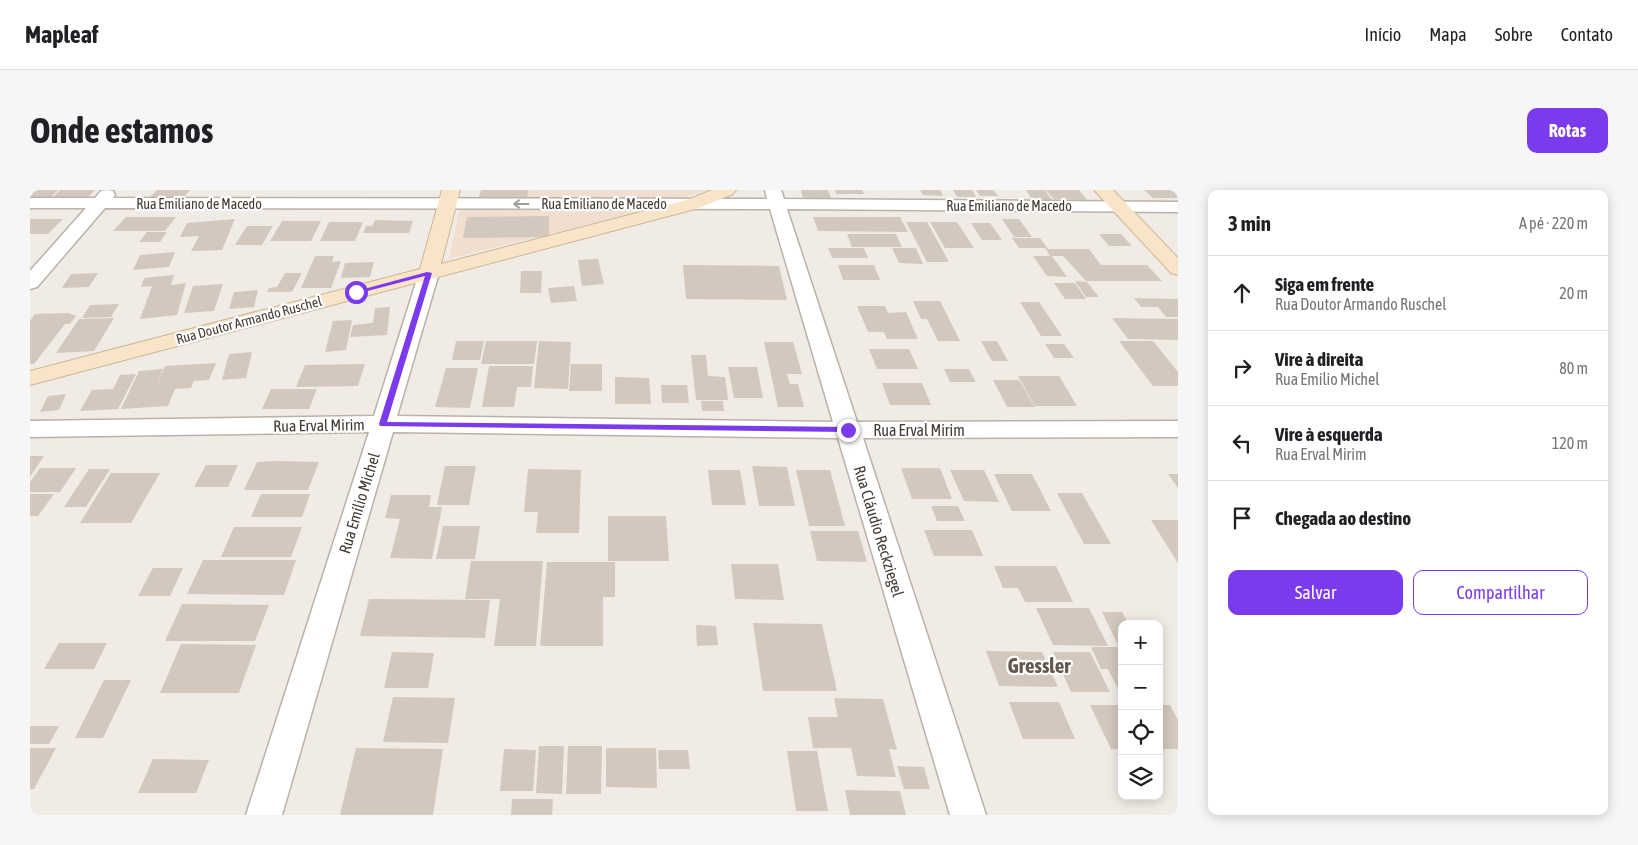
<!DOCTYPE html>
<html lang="pt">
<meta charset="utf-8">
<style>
:root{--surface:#fff;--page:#f6f6f6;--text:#202124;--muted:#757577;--line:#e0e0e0;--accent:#7c3aed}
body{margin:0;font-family:"Asap Condensed",sans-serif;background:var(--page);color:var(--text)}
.controls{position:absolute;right:15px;bottom:15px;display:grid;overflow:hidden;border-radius:10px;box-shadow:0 2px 12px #0003}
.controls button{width:45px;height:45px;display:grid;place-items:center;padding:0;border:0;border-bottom:1px solid var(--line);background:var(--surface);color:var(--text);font:25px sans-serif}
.stop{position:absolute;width:15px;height:15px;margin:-11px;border:4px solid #7c3aed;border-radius:50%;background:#fff}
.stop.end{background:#7c3aed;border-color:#fff;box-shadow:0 1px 5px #0008}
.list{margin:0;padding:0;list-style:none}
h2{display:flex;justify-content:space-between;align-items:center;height:65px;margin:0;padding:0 20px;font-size:21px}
h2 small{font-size:16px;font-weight:400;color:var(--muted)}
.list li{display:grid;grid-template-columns:32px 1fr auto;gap:15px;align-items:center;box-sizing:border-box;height:75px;padding:0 20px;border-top:1px solid var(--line)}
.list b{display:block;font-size:19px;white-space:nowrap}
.list p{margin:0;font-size:16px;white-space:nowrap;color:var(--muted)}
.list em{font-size:16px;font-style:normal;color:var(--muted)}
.actions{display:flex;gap:10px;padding:15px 20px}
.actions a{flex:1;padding:11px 0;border:1px solid var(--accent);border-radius:10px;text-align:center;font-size:18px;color:var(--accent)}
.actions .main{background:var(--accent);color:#fff}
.icon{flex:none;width:28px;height:28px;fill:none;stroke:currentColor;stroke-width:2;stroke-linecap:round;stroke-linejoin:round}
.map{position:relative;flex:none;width:1148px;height:625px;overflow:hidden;border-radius:10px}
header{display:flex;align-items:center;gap:30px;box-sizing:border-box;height:70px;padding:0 25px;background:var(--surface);border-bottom:1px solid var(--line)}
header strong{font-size:24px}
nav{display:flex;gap:28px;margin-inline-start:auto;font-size:18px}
.intro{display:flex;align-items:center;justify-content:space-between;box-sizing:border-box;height:120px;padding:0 30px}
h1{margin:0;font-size:35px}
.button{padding:12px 22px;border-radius:10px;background:var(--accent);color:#fff;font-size:18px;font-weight:700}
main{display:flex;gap:30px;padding:0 30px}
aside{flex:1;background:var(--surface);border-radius:10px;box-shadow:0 2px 12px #0003}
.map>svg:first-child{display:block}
.commercial{fill:#f0ded1}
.building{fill:#d3c8be}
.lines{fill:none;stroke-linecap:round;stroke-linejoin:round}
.street-casing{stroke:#bab1a8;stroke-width:3}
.secondary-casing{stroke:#cbb699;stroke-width:2}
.street{fill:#fff;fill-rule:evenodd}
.secondary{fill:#f8e4c7;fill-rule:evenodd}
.oneway{stroke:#a09d9a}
.route{fill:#7c3aed}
.labels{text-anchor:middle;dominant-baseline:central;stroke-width:4.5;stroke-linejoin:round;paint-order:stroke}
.far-street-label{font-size:14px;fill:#423b35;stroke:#fff}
.street-label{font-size:16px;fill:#423b35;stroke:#fff}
.district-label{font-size:21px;font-weight:bold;fill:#63574e;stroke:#fff}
</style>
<header>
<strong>Mapleaf</strong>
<nav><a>Início</a><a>Mapa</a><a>Sobre</a><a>Contato</a></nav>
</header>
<div class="intro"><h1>Onde estamos</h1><a class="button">Rotas</a></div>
<main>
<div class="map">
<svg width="1148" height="625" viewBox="0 0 1148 625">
<rect width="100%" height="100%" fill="#f0ebe5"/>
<path class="commercial" d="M499 0H678L592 26 419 69 429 21Z"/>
<g class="building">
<path d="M0 0H28L21 7H0Z"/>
<path d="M30 0H65L58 7H23Z"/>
<path d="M127 0H160L154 7H120Z"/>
<path d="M451 0H498L497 9H448Z"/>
<path d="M771 0H798L802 11H774Z"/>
<path d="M805 0H832L834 4H806Z"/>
<path d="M890 0H910L913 6 893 5Z"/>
<path d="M923 0H942L946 7H927Z"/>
<path d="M946 0H963L968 6H950Z"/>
<path d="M996 0H1015L1022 10 1002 9Z"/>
<path d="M1016 0H1049L1057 10 1024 9Z"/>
<path d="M1114 0H1148V8H1123Z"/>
<path d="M519 26V47L433 48 437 27Z"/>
<path d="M96 27H146L135 41H83Z"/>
<path d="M783 27H870L878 42 788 41Z"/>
<path d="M0 29H33L18 44H0Z"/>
<path d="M205 29 192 60 161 61 169 46 150 47 157 33Z"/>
<path d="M972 29H989L1002 47H984Z"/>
<path d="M345 30 383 31 379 43H333L336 36H342Z"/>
<path d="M252 31H291L281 51H240Z"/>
<path d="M299 32H333L325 51H290Z"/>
<path d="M876 32H897L919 72H897Z"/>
<path d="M900 32H927L944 58H915Z"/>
<path d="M941 33H960L972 50H952Z"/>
<path d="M217 36H243L232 55H205Z"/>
<path d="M117 42H137L130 52H109Z"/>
<path d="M817 44H866L872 57H822Z"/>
<path d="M1069 44H1091L1102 56H1079Z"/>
<path d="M982 48H1010L1018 59H1059L1071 75H1117L1132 91H1056L1033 66H1020L1015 58H989Z"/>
<path d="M798 58H834L838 68H802Z"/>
<path d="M862 58H886L893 74 869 73Z"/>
<path d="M145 62 139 77 103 80 110 65Z"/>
<path d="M285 66H304L302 72 311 71 301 98H271Z"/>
<path d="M1003 66H1022L1037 87 1017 86Z"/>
<path d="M568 69 574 94 552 96 548 70Z"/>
<path d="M344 72 340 87 311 88 315 73Z"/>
<path d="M653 75 749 76 757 110 656 109Z"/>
<path d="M808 75H844L850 90H813Z"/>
<path d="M491 81H512L511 103H490Z"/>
<path d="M68 83 59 97 32 98 41 84Z"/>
<path d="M255 83H272L262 102H237L239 98 247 97Z"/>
<path d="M144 85 141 95 156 93 147 125 110 129 122 96 111 97 114 88Z"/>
<path d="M1045 91 1057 92 1069 107H1056Z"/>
<path d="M1024 93H1045L1056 109H1035Z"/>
<path d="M193 94 184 121 154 123 163 96Z"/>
<path d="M544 96 547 111 521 113 518 98Z"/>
<path d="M228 100 224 117 199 119 204 102Z"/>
<path d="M1104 108 1148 109V127H1136L1128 117H1111Z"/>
<path d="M883 111H910L930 151H908L897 129H891Z"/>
<path d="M990 112H1009L1032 146H1011Z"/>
<path d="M89 114 81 127 52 128 60 115Z"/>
<path d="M827 116H855L858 123 876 122 888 149H857L854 142H838Z"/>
<path d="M360 117 357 145 320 147 323 135 343 133 345 118Z"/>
<path d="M38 123 46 126 40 134H35L4 174H0V131L5 124Z"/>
<path d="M84 128 64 161 26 163 49 129Z"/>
<path d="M1082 128 1148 129V150L1098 149Z"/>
<path d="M322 130 316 160 295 162 303 131Z"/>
<path d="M426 151H454L450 170H422Z"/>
<path d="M456 151H507L504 174H451Z"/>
<path d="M509 151 541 152 538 199 504 198Z"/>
<path d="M951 151H967L978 171H962Z"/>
<path d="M1089 151H1123L1148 182V196H1123Z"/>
<path d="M734 152H763L772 184H757L760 194H768L774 217H748Z"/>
<path d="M1015 154H1034L1044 168H1024Z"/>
<path d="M839 159H879L888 179H847Z"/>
<path d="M222 162 216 188 192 190 199 164Z"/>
<path d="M661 165H676L678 186 695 187 698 210H666Z"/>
<path d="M186 173 179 190 164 191 161 198 145 199 138 216 91 219 109 181 133 179 124 201 135 176Z"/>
<path d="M335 174 328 196 266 197 275 175Z"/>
<path d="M541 174H572V201H539Z"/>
<path d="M459 176H503L501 197H487L484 217H452Z"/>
<path d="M698 177H727L733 208H704Z"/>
<path d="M416 178H448L440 218 405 217Z"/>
<path d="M914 179H939L946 192H920Z"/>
<path d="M106 184 88 219 50 221 62 200 83 199 90 185Z"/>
<path d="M988 186H1029L1047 216H1005Z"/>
<path d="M585 187 619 188 621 214H585Z"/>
<path d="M963 190H989L1005 217H977Z"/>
<path d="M852 193H892L901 215H860Z"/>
<path d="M631 195H657L659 213H632Z"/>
<path d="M241 199H287L279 219H232Z"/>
<path d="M36 204 29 220 10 222 18 206Z"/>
<path d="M671 211H693L694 221H672Z"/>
<path d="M0 266H14L0 287Z"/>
<path d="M227 272 245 271 289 272 278 300H214Z"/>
<path d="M176 275H208L198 297H164Z"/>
<path d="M415 276H446L439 315H407Z"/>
<path d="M722 276 757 277 765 316H729Z"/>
<path d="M10 278H46L30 302H0V292Z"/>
<path d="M871 278H910L922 309H882Z"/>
<path d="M59 279H80L56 317H34Z"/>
<path d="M498 279 551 280 549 343H506L508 322H494Z"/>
<path d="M678 280H710L716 315H682Z"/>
<path d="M766 280H800L815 336H779Z"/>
<path d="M920 280H954L969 312 934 311Z"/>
<path d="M81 283H130L101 333H50Z"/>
<path d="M964 284H1002L1021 321H982Z"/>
<path d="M1138 284H1148V298Z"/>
<path d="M1027 303H1052L1081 354H1054Z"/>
<path d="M0 304H24L8 326H0Z"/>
<path d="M231 304H280L272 327H221Z"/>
<path d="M361 305H401L399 317H412L402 369 360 368 370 329 355 328Z"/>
<path d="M901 316H928L935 331H907Z"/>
<path d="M578 326H636L639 371H578Z"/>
<path d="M1121 330H1148V373Z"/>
<path d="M413 336H450L445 369H406Z"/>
<path d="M204 337H272L261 367H191Z"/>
<path d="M894 340H942L953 366H904Z"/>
<path d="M780 341H828L837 372 787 371Z"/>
<path d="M173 370H266L254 405 157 404Z"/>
<path d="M441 371H513L506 456H464L470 409H435Z"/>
<path d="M517 372H585V407H573V456H510Z"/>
<path d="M701 374H748L754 410 705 409Z"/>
<path d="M964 376H1026L1043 412H995L988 398H973Z"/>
<path d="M123 378H153L140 406H108Z"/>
<path d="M339 409 460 410 455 448 330 446Z"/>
<path d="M152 414 239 415 225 451H135Z"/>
<path d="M1006 418H1059L1078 456 1023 455Z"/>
<path d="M1072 422H1092L1099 434H1092V457H1089Z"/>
<path d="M723 433 792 434 807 501H733Z"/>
<path d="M666 435 686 436 688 455 667 456Z"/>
<path d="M29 453H77L64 479H14Z"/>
<path d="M151 454 226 455 209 503H130Z"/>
<path d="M1061 457H1091L1092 507 1078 479H1071Z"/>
<path d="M956 461 1012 462 1028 497 969 496Z"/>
<path d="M362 462 404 463 398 498H354Z"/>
<path d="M1023 462H1060L1080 502H1041Z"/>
<path d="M74 490H101L73 548H45Z"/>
<path d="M363 507 425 508 418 553 353 552Z"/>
<path d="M804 508 853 509 867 560 859 559 866 587 827 586 821 558H783L778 527H808Z"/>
<path d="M979 512H1029L1045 549H993Z"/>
<path d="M1060 515H1092V559H1081Z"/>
<path d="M1129 515H1140L1148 530V559H1129Z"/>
<path d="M0 536H29L19 554H0Z"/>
<path d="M509 556H534L532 604 506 603Z"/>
<path d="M538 556H572L571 604H536Z"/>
<path d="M0 558H26L4 599H0Z"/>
<path d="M326 558 413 559 403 625H310Z"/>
<path d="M576 558H626L627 598 576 597Z"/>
<path d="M474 559 506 560 503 601H470Z"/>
<path d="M628 560H658L660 579H629Z"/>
<path d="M757 561H787L798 621H766Z"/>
<path d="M123 569 179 570 166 603H108Z"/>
<path d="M867 576 894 577 900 599H874Z"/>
<path d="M815 600 870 601 876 625H820Z"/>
<path d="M482 609H523L522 625H481Z"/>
</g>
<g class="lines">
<g class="street-casing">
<path id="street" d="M77 0 83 1 85 5 83 8 737 9 735 0H751L754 9 1148 12V22L757 19 827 232 1148 231V247L833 248 956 625H920L808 248 363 242 252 625H216L339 242 0 247V231L344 226 389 83 392 79 399 77 406 79 409 83 367 226 803 232 740 19 75 18 7 97 0 99V81L56 18H0V8H65L71 1Z"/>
</g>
<g class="secondary-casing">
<g id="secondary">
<path d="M412 0H430L411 74 657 10 682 0H706L703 4 669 18 0 195V181L390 79Z"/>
<path d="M1064 0H1083L1148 68V85L1141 83Z"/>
</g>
</g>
<use href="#street" class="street"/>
<use href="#secondary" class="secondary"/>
</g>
<defs><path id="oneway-shaft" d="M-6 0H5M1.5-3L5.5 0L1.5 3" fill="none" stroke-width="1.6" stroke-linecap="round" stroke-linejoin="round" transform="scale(1.25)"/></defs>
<use class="oneway" href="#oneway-shaft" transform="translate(491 14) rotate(-180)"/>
<path class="route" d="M397 82 402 83 357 232 818 237 821 240 818 242 350 236 349 234 395 86 326 104 323 102Z"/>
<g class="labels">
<g class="far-street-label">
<text x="169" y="14">Rua Emiliano de Macedo</text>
<text x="574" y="14">Rua Emiliano de Macedo</text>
<text x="979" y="16">Rua Emiliano de Macedo</text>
<text transform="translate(219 130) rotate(-15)">Rua Doutor Armando Ruschel</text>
</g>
<g class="street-label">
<text transform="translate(289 235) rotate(-1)">Rua Erval Mirim</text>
<text x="889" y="240">Rua Erval Mirim</text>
<text transform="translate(329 313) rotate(-73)">Rua Emílio Michel</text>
<text transform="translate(849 341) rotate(73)">Rua Cláudio Reckziegel</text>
</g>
<g class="district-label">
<text x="1009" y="475">Gressler</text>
</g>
</g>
</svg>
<div class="controls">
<button>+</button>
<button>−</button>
<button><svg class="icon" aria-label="locate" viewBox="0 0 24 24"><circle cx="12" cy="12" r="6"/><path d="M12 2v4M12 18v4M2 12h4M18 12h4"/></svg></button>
<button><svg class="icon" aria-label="layers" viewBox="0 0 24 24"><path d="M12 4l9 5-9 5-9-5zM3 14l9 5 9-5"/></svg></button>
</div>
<div class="stop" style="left:326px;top:102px"></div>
<div class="stop end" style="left:818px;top:240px"></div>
</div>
<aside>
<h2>3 min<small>A pé · 220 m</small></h2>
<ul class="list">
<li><svg class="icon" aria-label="ahead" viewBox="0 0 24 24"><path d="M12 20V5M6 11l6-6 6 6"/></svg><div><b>Siga em frente</b><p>Rua Doutor Armando Ruschel</p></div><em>20 m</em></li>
<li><svg class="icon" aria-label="right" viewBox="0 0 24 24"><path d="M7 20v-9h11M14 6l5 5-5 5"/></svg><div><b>Vire à direita</b><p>Rua Emílio Michel</p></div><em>80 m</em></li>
<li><svg class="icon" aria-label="left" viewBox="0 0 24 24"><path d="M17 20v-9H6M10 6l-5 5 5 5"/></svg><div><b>Vire à esquerda</b><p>Rua Erval Mirim</p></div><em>120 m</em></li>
<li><svg class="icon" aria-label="arrive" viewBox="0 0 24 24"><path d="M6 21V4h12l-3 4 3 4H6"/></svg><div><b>Chegada ao destino</b></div></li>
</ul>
<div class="actions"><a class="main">Salvar</a><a>Compartilhar</a></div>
</aside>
</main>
